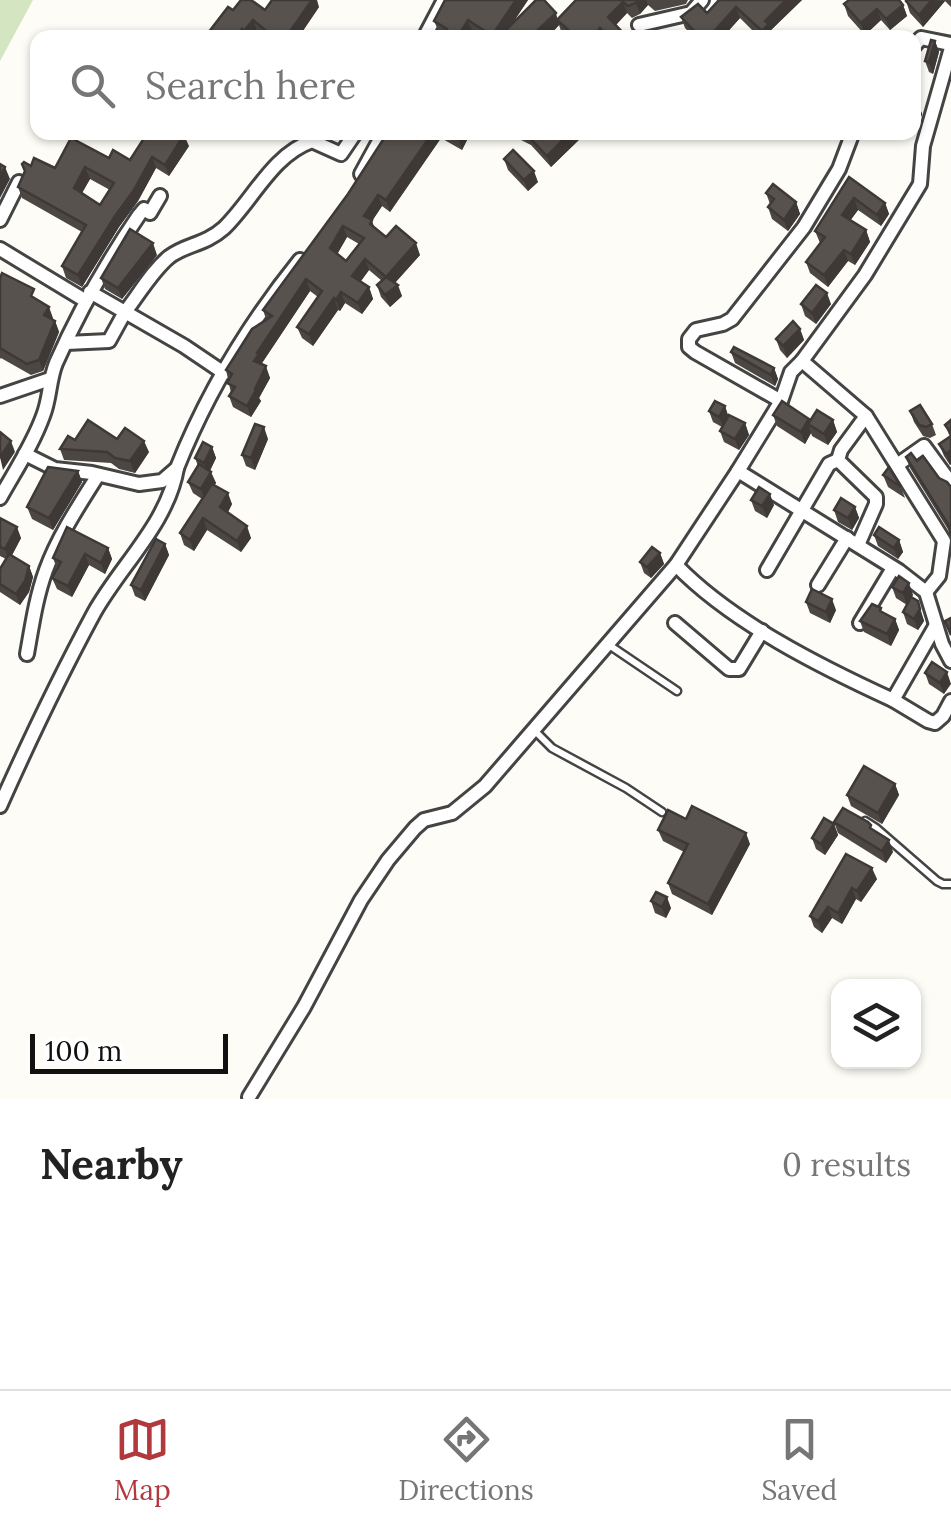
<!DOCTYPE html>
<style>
:root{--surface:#fff;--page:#f6f6f6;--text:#222;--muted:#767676;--line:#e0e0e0;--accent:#b1393e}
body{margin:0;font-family:Lora,serif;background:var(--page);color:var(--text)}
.controls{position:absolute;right:30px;bottom:30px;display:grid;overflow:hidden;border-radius:20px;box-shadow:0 2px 8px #0004}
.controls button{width:90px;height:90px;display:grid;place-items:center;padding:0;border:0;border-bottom:2px solid var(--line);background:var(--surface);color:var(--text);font:50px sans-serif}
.scale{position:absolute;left:30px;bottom:25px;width:198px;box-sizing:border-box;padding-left:10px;border:5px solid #111;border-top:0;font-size:28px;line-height:35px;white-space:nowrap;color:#111;-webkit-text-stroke:8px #fff;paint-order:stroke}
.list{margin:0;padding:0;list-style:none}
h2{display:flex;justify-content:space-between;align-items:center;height:130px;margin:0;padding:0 40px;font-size:42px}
h2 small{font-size:32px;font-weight:400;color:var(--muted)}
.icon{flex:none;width:55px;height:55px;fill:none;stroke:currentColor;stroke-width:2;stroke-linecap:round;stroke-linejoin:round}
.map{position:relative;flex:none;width:951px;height:1099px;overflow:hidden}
.search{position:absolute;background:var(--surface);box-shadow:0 2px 8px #0004;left:30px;right:30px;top:30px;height:110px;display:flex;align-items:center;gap:25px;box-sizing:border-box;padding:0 35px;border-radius:20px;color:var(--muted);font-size:38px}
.sheet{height:290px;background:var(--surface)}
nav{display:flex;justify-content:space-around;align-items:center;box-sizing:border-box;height:140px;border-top:2px solid var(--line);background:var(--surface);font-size:28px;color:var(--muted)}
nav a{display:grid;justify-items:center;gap:5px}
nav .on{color:var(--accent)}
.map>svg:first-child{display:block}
.green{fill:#d4e5c2}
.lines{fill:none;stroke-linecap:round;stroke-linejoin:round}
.lane-casing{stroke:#444;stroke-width:11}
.street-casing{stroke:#444;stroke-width:18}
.lane{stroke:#fff;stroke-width:6}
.street{stroke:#fff;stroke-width:12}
.wall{fill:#4c4743;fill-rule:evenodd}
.shaded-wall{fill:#3e3937}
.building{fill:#58524e;stroke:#3e3937;stroke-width:2.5;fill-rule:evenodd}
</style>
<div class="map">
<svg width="951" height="1099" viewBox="0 0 951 1099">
<rect width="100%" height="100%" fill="#fefcf6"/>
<path class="green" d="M0 0H33L0 61Z"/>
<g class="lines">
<g class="lane-casing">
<g id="lane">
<path d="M609 645 677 691"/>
<path d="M534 730 552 748 626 788 662 812"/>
<path d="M865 821 876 828 937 881 943 884H951"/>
</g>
</g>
<g class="street-casing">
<g id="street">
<path d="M639 25 691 13 702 0"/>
<path d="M424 38 444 0"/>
<path d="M914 46 921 38 951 44"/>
<path d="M361 174 384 132"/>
<path d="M0 220 19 182"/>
<path d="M0 249 86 301"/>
<path d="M90 292 125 312C139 294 152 271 169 257 186 244 205 245 224 228 253 200 272 155 312 141L341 154 356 132"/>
<path d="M66 343 109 341 125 312 184 346 224 373"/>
<path d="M802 361 866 416 944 541 939 576 926 592"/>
<path d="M0 396 50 379"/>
<path d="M781 401 695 352 689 347V339L696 330 723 324 732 319 804 227 839 169 853 132"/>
<path d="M25 454 55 469 92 473 139 484 162 481 177 468C207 393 250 322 300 260"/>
<path d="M897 465 924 446 951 483"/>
<path d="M738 471 899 571 926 592 942 644 951 661"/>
<path d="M0 498C15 471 33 444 43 416 50 399 49 380 56 363 79 311 107 262 139 215L144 209 150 213 160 196"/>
<path d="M858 545 876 504V497L838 460 841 450 866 416"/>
<path d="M676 565C731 622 821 667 893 700L936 625"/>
<path d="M767 570 829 464 838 460"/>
<path d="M818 585 847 538"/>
<path d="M675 623 729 669H739L762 631"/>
<path d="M860 623 893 568"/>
<path d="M27 654C32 626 36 597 46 570 58 537 79 505 98 475"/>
<path d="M893 700 928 721 935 723 943 716 951 701"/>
<path d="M0 806C29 741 60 676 94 613 120 566 168 523 177 468"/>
<path d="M249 1097 304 1007 361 900 388 860 415 828 424 820 452 813 485 786 676 565 738 471 781 401 791 372 802 361 865 275 920 184 923 146 951 48"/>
</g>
</g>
<use href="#lane" class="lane"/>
<use href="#street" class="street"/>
</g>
<g class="wall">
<path d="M445 0H528L512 23 559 19 576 0H688L686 4 655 11 648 5 640 14 632 18 627 13 616 25 628 38H568L561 31 559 25 547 38H482L472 31 468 38H442L444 35 439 32 434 21Z"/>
<path d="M719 0H802L771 30 773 35 771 38H760L740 18 722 38H695L685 28 681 17 707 13Z"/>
<path d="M907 0H951V7L945 1 923 27 910 13 906 1Z"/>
<path d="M844 4 903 5 907 16 890 30 881 20 865 35 848 16Z"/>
<path d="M319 7 298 38H265L257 31 252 38H209L208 33 233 10Z"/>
<path d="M935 41 939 52 933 74 929 72 925 61Z"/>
<path d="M914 101 918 103 922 114 919 123 914 122Z"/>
<path d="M388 132H471L462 150 441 138 390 212 382 206 372 221 374 227 386 237 420 255 395 283 402 296 390 307 381 297 377 285 382 281 369 270 360 282 369 287 373 299 362 314 345 303 340 311 338 310 313 346 302 338 297 327 318 297 310 291 262 363 270 378 259 398 261 401 251 417 233 407 229 396 231 393 226 370 266 319 263 310 348 194ZM347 237 359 244 346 261 337 254Z"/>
<path d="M505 132H587L551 167 531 145Z"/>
<path d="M189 146 169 176 156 168 138 201 119 227 82 287 66 278 62 266 82 232 22 198 18 187 31 166 55 168 109 158 130 160ZM90 179 110 190 100 205 82 193Z"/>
<path d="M504 159 538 182 528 191 508 170Z"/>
<path d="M849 177 885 203 889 214 881 226 858 210 850 221 866 230 870 242 855 265 848 261 828 287 810 273 806 262 820 243 815 231Z"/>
<path d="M766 193 796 202 800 214 788 231 772 219 768 207 770 204Z"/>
<path d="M157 255 122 299 105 289 101 278Z"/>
<path d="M0 278 38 301 55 321 59 332 43 371 31 375 1 358 0 359Z"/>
<path d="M801 304H831L816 324 805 316Z"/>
<path d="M800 329 804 340 787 358 780 350 776 339Z"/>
<path d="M731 352 774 368 778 379 775 386 735 363Z"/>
<path d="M725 406 728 416 745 423 749 435 739 450 724 442 720 431 722 427 713 422 709 411Z"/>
<path d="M910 411 932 424 936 435 930 438 923 436 914 422Z"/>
<path d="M773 415 809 419 810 421 833 420 837 432 828 445 812 436 811 433 805 444 777 426Z"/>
<path d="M951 420V464L950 465 944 456 939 444 950 437 945 425Z"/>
<path d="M117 439 149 452 135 473 119 469 111 463 64 460 60 449 75 440Z"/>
<path d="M268 439 255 470 246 466 242 455Z"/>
<path d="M212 447 216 458 210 471 216 483 214 485 232 504 228 512 251 538 241 552 207 530 194 551 184 545 180 533 202 499 193 493 188 482 198 466 195 458Z"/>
<path d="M906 457 917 461 951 487V537L949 531 910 468Z"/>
<path d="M78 471 82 482 53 530 32 519 27 507Z"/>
<path d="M883 475 901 487 905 498 888 487Z"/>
<path d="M751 500 774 505 767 518 755 511Z"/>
<path d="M855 507 859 518 852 530 838 522 834 510Z"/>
<path d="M0 518 21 538 12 555 29 566 33 577 29 592 20 605 0 592V569L6 559 0 556Z"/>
<path d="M874 535 899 540 903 552 898 559 878 546Z"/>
<path d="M165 544 169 555 145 601 135 596 131 585Z"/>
<path d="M108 548 112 559 105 574 89 565 72 597 57 589 52 578 57 569 53 558Z"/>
<path d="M660 553 664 564 651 578 644 573 640 562Z"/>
<path d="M892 587 913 595 912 597 918 601 924 621 918 630 907 624 903 612 907 605 896 598Z"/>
<path d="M806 602 836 610 830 623 810 613Z"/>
<path d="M882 612 895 619 899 630 891 646 864 632 860 621Z"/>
<path d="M947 672 944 694 929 684 925 673Z"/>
<path d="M895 784 899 795 882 824 851 806 847 795Z"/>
<path d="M834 822 873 830 893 852 886 863 838 833Z"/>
<path d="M834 824 838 835 825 855 816 849 812 838Z"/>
<path d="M658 830 750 844 712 915 672 894 668 883 684 852 663 841Z"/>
<path d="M846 854 877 879 861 902 856 899 842 924 832 918 822 933 814 927 810 916Z"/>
<path d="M651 901 671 908 666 918 655 913Z"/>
</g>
<g class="shaded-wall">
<path d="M312 0H317L319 7 298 38H293L291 30Z"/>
<path d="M516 0H528L503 38H495L493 34Z"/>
<path d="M639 0H646L648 5 640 14 636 3Z"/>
<path d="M786 0H802L771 30 773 35 771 38H764L762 31 765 21Z"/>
<path d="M932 0 945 1 923 27 919 15Z"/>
<path d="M623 2 627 13 612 29 608 17Z"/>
<path d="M903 5 907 16 890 30 886 19Z"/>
<path d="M736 7 740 18 722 38H708Z"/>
<path d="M877 9 881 20 865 35 861 23Z"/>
<path d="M556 13 559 25 547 38H541L538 30Z"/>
<path d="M253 20 257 31 252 38H246L244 31Z"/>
<path d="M468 20 472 31 468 38H457Z"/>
<path d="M600 28 604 38H591Z"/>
<path d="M242 29 245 38H235Z"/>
<path d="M935 41 939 52 933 74 929 62Z"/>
<path d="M918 103 922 114 919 123 915 112Z"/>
<path d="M433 132H439L441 138 390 212 386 200Z"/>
<path d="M461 132H471L462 150 458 138Z"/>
<path d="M571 132H587L551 167 547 156Z"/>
<path d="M184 135 189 146 169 176 165 165Z"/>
<path d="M152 157 156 168 138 201 119 227 82 287 78 275Z"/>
<path d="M5 167 10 179 0 198V178Z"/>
<path d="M85 167 90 179 78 200 74 188Z"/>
<path d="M534 171 538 182 528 191 524 180Z"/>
<path d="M378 195 382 206 372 221 376 232 364 216Z"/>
<path d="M854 198 858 210 846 226 842 215Z"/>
<path d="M796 202 800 214 788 231 784 220Z"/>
<path d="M885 203 889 214 881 226 877 215Z"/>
<path d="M343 226 347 237 334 260 330 248Z"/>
<path d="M866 230 870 242 855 265 851 254Z"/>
<path d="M153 243 157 255 122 299 118 288Z"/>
<path d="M416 243 420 255 390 288 386 277Z"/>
<path d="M844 250 848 261 828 287 824 275Z"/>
<path d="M365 259 369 270 356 288 352 276Z"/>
<path d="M306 279 310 291 262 363 263 366 254 361 257 353Z"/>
<path d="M398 285 402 296 390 307 385 295Z"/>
<path d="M369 287 373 299 362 314 358 303Z"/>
<path d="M341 292 345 303 340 311 336 300Z"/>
<path d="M827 293 831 304 816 324 812 313Z"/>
<path d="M334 298 338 310 313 346 309 334Z"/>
<path d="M49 307 53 318 48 327 44 315Z"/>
<path d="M55 321 59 332 43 371 39 360Z"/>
<path d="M800 329 804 340 787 358 783 346Z"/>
<path d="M266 366 270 378 259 398 261 401 251 417 247 406Z"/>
<path d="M774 368 778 379 775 386 771 375Z"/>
<path d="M725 406 729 418 724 428 719 417Z"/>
<path d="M809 419 812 427 808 424 811 433 805 444 801 432Z"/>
<path d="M833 420 837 432 828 445 824 434Z"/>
<path d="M745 423 749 435 739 450 735 439Z"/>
<path d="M264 427 268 439 255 470 251 458Z"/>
<path d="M11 441 15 452 3 470 0 457Z"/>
<path d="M144 441 149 452 135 473 130 461Z"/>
<path d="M212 447 216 458 208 474 204 463Z"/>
<path d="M951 450V464L950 465 946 454Z"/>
<path d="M78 471 82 482 53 530 49 518Z"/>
<path d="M211 472 216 483 205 500 201 489Z"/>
<path d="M228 493 232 504 225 518 220 507Z"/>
<path d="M770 494 774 505 767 518 762 506Z"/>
<path d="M855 507 859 518 852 530 848 518Z"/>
<path d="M203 518 207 530 194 551 190 540Z"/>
<path d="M247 526 251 538 241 552 237 541Z"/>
<path d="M17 527 21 538 9 561 5 549Z"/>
<path d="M899 540 903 552 898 559 894 548Z"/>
<path d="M165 544 169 555 145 601 141 590Z"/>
<path d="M108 548 112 559 105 574 101 563Z"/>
<path d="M660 553 664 564 651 578 647 567Z"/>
<path d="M85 554 89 565 72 597 68 586Z"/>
<path d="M29 566 33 577 29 592 20 605 16 594Z"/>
<path d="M909 583 913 595 907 605 903 593Z"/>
<path d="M832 599 836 610 830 623 826 612Z"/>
<path d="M920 609 924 621 918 630 914 619Z"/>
<path d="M895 619 899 630 891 646 887 634Z"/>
<path d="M947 672 951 684 944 694 940 683Z"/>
<path d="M895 784 899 795 882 824 878 813Z"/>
<path d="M834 824 838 835 825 855 821 844Z"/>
<path d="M746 833 750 844 712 915 708 904Z"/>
<path d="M889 840 893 852 886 863 882 851Z"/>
<path d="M872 868 877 879 861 902 857 891Z"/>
<path d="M852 888 856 899 842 924 838 913Z"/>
<path d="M667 897 671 908 666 918 662 907Z"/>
<path d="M828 907 832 918 822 933 818 921Z"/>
</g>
<g class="building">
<path d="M241 0H251L265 10 272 0H312L291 30 296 34 293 38H275L253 20 244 31 242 29 235 38H214L208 33 228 7 233 10Z"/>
<path d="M445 0H516L493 34 498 38H489L491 35 468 20 457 38H442L447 29 434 21Z"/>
<path d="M536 0H544L556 13 538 30 544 35 541 38H498Z"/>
<path d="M576 0H639L636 3 628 6 623 2 608 17 628 38H610L600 28 591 38H574L575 36 557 20Z"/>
<path d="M719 0H786L765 21 769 24 762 31 736 7 708 38H701L681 17 698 4 707 13Z"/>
<path d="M849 0H899L903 5 886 19 877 9 861 23 844 4Z"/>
<path d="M907 0H932L919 15 906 1Z"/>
<path d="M931 40 935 41 929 62 925 61Z"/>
<path d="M148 132H181L184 135 165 165 152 157 134 190 115 216 78 275 62 266 86 225 18 187 25 171 22 164 24 162 31 166 34 158 55 168 71 138 109 158 113 150 130 160ZM85 167 114 183 100 205 74 188Z"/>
<path d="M388 132H433L386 200 378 195 364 216 372 220 370 224 386 237 396 226 416 243 386 277 365 259 352 276 369 287 358 303 341 292 336 300 334 298 309 334 297 327 322 291 306 279 257 353 259 354 254 361 266 366 255 389 256 390 247 406 229 396 235 387 227 383 232 374 226 370 252 329 272 316 263 310 348 194ZM343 226 364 238 346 261 330 248Z"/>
<path d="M447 132H461L458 138Z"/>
<path d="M524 132H571L547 156 528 136 529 135Z"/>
<path d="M513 150 534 171 524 180 504 159Z"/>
<path d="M0 164 5 167 0 178Z"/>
<path d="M849 177 885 203 877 215 854 198 842 215 866 230 851 254 844 250 824 275 806 262 825 237 815 231Z"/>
<path d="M773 184 796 202 784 220 768 207 774 199 766 193Z"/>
<path d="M130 229 153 243 118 288 101 278Z"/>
<path d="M2 273 34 289 31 296 49 307 44 315 55 321 39 360 27 364 0 348V278Z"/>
<path d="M386 277 398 285 385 295 377 285Z"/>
<path d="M816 285 827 293 812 313 801 304Z"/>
<path d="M793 321 800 329 783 346 776 339Z"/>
<path d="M734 347 774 368 771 375 731 352Z"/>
<path d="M715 401 725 406 719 417 709 411Z"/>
<path d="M782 401 809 419 801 432 773 415Z"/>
<path d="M920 405 932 424 926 427 919 425 910 411Z"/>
<path d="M817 410 833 420 824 434 808 424Z"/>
<path d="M729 415 745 423 735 439 720 431Z"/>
<path d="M88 420 117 439 125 428 144 441 130 461 115 458 107 452 60 449 68 436 75 440Z"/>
<path d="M951 420V433L945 425Z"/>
<path d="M255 424 264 427 251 458 242 455Z"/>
<path d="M0 432 11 441 0 457Z"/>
<path d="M951 436V450L946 454 939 444Z"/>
<path d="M203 442 212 447 204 463 195 458Z"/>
<path d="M911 453 917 461 923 456 939 478 947 482 951 487V535L948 524 906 457Z"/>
<path d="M199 464 211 472 201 489 188 482Z"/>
<path d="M48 467 78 471 49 518 27 507Z"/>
<path d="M889 467 901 487 883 475Z"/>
<path d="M212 484 228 493 220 507 247 526 237 541 203 518 190 540 180 533Z"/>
<path d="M759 487 770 494 762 506 751 500Z"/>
<path d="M841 498 855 507 848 518 834 510Z"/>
<path d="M0 518 17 527 5 549 0 547Z"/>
<path d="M67 527 108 548 101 563 85 554 68 586 52 578 61 562 53 558Z"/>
<path d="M879 527 899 540 894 548 874 535Z"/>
<path d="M156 539 165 544 141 590 131 585Z"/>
<path d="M652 547 660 553 647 567 640 562Z"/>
<path d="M9 554 29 566 25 581 16 594 0 584V569Z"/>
<path d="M899 576 909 583 903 593 892 587Z"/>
<path d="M812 589 832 599 826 612 806 602Z"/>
<path d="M911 597 918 601 920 609 914 619 903 612Z"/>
<path d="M872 604 881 608 880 611 895 619 887 634 860 621Z"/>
<path d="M951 618V635L945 621Z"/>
<path d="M932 662 947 672 940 683 925 673Z"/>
<path d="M864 766 895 784 878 813 847 795Z"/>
<path d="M692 806 746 833 708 904 668 883 688 844 658 830 668 810 686 819Z"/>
<path d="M843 808 868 822 871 825 870 828 889 840 882 851 834 822Z"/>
<path d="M824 818 834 824 821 844 812 838Z"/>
<path d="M846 854 872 868 857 891 852 888 838 913 828 907 818 921 810 916Z"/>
<path d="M656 892 667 897 662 907 651 901Z"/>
</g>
</svg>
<div class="controls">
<button><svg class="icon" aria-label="layers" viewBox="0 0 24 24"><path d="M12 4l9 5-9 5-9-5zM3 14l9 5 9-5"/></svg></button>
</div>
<div class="scale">100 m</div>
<div class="search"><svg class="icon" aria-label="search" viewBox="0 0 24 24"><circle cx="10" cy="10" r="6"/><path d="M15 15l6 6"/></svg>Search here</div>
</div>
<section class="sheet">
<h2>Nearby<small>0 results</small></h2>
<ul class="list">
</ul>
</section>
<nav>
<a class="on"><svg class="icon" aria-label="map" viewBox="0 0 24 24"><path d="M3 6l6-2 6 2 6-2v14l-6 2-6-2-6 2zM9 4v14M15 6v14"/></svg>Map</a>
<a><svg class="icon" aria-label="directions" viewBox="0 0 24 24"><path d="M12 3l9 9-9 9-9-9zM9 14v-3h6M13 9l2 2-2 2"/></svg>Directions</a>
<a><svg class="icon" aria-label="saved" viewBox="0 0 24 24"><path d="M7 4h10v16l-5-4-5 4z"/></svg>Saved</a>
</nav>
